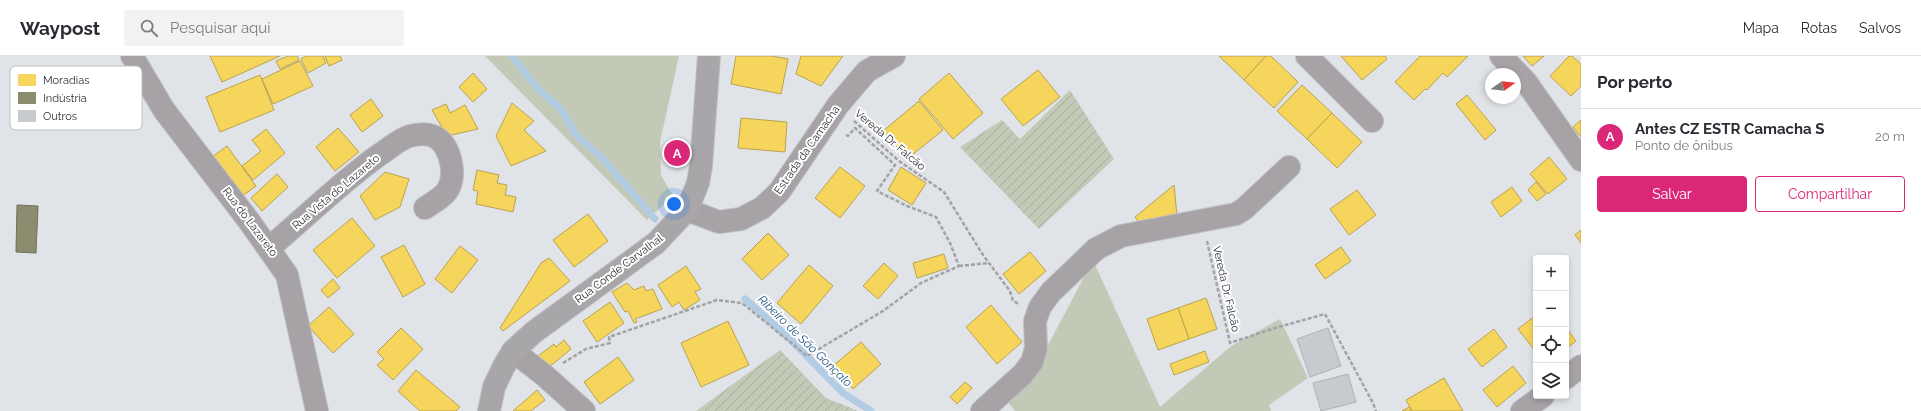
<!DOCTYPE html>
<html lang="pt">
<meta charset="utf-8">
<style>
:root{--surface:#fff;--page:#f2f2f3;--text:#2b2b33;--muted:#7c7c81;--line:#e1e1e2;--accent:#db2777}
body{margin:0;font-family:Raleway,sans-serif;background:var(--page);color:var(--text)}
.controls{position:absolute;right:12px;bottom:12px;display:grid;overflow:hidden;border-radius:4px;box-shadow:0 2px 6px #0003}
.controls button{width:36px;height:36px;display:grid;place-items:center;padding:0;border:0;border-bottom:1px solid var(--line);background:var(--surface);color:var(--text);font:20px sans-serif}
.compass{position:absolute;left:1485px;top:12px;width:36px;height:36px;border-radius:50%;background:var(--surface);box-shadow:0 2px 6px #0003;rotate:76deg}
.you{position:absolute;left:674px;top:148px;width:14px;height:14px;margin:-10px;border:3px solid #fff;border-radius:50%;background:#1a73e8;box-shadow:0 0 0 6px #1a73e833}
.badge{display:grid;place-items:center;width:26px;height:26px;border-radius:50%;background:var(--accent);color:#fff;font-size:13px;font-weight:700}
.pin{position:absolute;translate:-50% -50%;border:2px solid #fff;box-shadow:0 1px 4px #0006}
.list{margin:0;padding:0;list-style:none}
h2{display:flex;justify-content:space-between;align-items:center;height:52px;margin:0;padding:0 16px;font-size:17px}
h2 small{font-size:13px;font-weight:400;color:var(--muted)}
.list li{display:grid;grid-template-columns:26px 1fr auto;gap:12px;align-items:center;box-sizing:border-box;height:56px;padding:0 16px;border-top:1px solid var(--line)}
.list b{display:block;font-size:15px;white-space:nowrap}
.list p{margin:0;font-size:13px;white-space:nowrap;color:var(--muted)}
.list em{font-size:13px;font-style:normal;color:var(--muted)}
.actions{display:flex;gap:8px;padding:12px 16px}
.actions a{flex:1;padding:9px 0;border:1px solid var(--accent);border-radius:4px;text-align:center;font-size:14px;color:var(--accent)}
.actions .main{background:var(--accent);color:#fff}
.icon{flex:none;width:22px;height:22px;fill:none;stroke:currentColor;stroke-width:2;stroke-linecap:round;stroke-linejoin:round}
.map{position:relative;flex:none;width:1581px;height:355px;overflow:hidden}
header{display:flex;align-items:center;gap:24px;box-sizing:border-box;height:56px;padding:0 20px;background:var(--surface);border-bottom:1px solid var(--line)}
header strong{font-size:19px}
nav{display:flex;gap:22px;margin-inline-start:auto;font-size:14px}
.search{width:280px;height:36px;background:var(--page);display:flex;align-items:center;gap:10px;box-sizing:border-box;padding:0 14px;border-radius:4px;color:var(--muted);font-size:15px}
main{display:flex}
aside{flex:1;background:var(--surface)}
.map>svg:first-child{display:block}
.grass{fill:#c2cab7}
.garden{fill:url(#garden-furrows)}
.homes{fill:#f6d55c;stroke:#b9a350}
.industry{fill:#8c8c6e;stroke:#6f705c}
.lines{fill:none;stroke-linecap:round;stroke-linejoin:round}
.stream{stroke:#b2cce4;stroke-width:7}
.building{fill:#c7cace;stroke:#aeb1b5}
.minor-casing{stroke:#bdbfc3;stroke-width:24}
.major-casing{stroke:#bdbfc3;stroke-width:24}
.path{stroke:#a3a2a5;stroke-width:2.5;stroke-dasharray:4 2;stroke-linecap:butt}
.minor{stroke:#a6a2a6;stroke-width:22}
.major{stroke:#a9a6aa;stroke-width:22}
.labels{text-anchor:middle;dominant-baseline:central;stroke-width:4;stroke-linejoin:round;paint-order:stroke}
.street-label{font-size:11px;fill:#2c2f33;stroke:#fff}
.water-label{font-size:12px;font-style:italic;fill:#255b85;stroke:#fff}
.key{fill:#fff;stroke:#c0c1c2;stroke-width:1}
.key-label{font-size:11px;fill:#2c2f33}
</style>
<header>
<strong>Waypost</strong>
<div class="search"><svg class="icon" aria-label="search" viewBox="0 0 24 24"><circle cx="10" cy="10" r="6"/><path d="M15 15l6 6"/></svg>Pesquisar aqui</div>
<nav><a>Mapa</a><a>Rotas</a><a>Salvos</a></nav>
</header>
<main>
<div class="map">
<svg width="1581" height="355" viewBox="0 0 1581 355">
<defs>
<pattern id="garden-furrows" width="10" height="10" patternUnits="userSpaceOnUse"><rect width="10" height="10" fill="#c2cab7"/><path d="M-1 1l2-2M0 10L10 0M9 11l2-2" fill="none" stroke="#a7ae9e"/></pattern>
</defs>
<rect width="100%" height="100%" fill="#e0e3e8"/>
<g class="grass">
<path d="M485 0H679L660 86 661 119 673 140 647 164Z"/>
<path d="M1093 204 1160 351 1230 291 1280 263 1308 322 1269 349 1271 355H1015L1004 341 1036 312Z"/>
</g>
<g class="garden">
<path d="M1070 34 1114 103 1039 173 960 91 1002 64 1020 83Z"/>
<path d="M780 294 826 342 858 355H696Z"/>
</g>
<g class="homes">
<path d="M210 0H280L222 26Z"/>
<path d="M288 0H297L299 4 280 13 276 5Z"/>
<path d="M306 0H323L326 7 308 17 301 3Z"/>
<path d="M325 0H340L342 4 329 10Z"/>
<path d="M736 0H772L788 3 781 38 731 28Z"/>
<path d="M801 0H843L821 30 796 18Z"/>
<path d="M1219 0H1266L1244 24Z"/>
<path d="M1266 0H1271L1298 26 1274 52 1244 24Z"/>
<path d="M1341 0H1385L1387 3 1362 24Z"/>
<path d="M1420 0H1468L1447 21 1443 17 1427 34 1425 33 1414 44 1395 26Z"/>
<path d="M1523 0H1544L1532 10Z"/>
<path d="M1569 0H1572L1581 8V30L1571 40 1550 20Z"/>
<path d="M300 5 313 30 273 48 262 23Z"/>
<path d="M1038 14 1060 41 1023 70 1001 43Z"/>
<path d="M473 17 487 33 473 46 459 31Z"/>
<path d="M949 17 983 57 953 83 919 43Z"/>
<path d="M260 19 274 54 220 76 206 41Z"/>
<path d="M1302 29 1332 57 1307 83 1277 55Z"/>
<path d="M1467 39 1496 74 1485 84 1456 48Z"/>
<path d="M371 43 383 60 362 76 350 59Z"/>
<path d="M919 45 943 74 907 103 883 75Z"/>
<path d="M512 47 534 65 524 74 546 95 511 110 496 80Z"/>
<path d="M446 48 450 57 465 49 478 73 447 80 432 54Z"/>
<path d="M1332 57 1362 86 1337 112 1307 83Z"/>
<path d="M741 62 787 66 785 96 738 92Z"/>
<path d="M1581 64V81L1573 71Z"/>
<path d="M338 72 359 96 335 115 316 91Z"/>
<path d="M266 73 285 97 253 124 242 110 261 95 252 84Z"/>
<path d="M227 90 256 130 241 141 212 101Z"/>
<path d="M1549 101 1567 123 1548 138 1530 118Z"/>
<path d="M840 111 865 130 840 162 815 142Z"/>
<path d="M901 111 926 127 912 149 888 134Z"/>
<path d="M477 114 499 119 497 127 507 129 505 139 516 141 513 156 476 148 478 135 473 134Z"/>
<path d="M385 116 409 123 400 151 375 164 360 140Z"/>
<path d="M277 118 288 131 262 155 251 142Z"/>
<path d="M1536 126 1546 138 1537 145 1528 134Z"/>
<path d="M1174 129 1177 160 1140 168 1135 161Z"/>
<path d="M1512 131 1522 145 1501 161 1491 146Z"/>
<path d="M1357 134 1376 159 1349 179 1330 153Z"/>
<path d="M588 158 608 185 574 211 553 184Z"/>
<path d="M352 162 375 190 337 222 313 194Z"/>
<path d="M1581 174V187L1575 179Z"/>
<path d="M768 177 789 199 762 224 742 203Z"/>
<path d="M404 189 425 228 403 241 381 201Z"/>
<path d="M460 190 478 204 452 237 435 223Z"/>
<path d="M1341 191 1351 205 1325 223 1315 209Z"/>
<path d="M1030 196 1046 215 1019 238 1003 218Z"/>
<path d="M944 198 948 212 917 222 913 207Z"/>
<path d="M549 202 570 225 503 275 500 272 541 207Z"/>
<path d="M884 207 898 220 878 243 863 230Z"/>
<path d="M809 209 833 230 801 268 777 247Z"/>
<path d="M686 210 701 233 695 236 700 244 684 254 679 246 672 251 658 229Z"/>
<path d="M333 223 340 232 328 242 321 234Z"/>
<path d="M627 227 634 234 644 230 646 235 653 233 662 253 635 263 637 266 634 267 628 255 625 256 612 236Z"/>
<path d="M1206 242 1217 273 1189 283 1178 252Z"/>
<path d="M610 246 624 267 597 286 583 265Z"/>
<path d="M991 249 1022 286 997 308 966 271Z"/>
<path d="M329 251 354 278 333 297 308 270Z"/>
<path d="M1178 252 1189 283 1158 294 1147 263Z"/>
<path d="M1536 259V296L1518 273Z"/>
<path d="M728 265 749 309 701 331 681 287Z"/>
<path d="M401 272 423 293 393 324 377 309 384 303 377 296Z"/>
<path d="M1566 272 1576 285 1566 293Z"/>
<path d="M1494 273 1507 291 1482 311 1468 293Z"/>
<path d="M564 284 571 293 548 312 538 300 554 288 556 291Z"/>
<path d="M861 286 881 308 853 333 833 310Z"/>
<path d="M1205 295 1209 306 1174 319 1170 308Z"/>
<path d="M618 301 634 324 600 348 584 326Z"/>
<path d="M1513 310 1526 327 1497 351 1483 334Z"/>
<path d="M416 314 460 351 456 355H420L398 335Z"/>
<path d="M1444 322 1463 355H1412L1406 344Z"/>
<path d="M965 326 972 332 957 348 950 341Z"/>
<path d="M537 334 545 344 531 355H513Z"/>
<path d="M1409 351 1412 355H1402Z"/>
</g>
<path class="industry" d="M17 149 38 150 36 197 16 196Z"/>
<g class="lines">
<g class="stream">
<path d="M512 0 539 34 561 53 576 79 602 102 655 163"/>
<path d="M745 243 787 280 843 337 871 355"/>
</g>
</g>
<g class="building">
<path d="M1328 272 1341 310 1310 321 1297 283Z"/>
<path d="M1348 318 1356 346 1321 355 1313 327Z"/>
</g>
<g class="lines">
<g class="minor-casing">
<g id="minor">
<path d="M132 0 164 54 249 165 287 219 317 355"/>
<path d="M1307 0 1372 65"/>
<path d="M1501 0 1526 26 1581 104"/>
<path d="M687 154 719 166 741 163 762 152 779 136 838 49 867 15 894 0"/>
<path d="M269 192C306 161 340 127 379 99 389 93 399 83 410 80 418 78 430 77 437 82 451 92 457 120 447 135 442 142 432 147 425 152"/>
<path d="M513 295 544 319 584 355"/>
<path d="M1566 322 1581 310"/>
<path d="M982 355 1023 318 1032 306 1036 292 1035 265 1040 251 1051 236 1096 193 1121 180 1236 158 1244 153 1289 111"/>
<path d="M1522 355 1543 340"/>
</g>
</g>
<g class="major-casing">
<path id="major" d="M489 355 494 331 504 310 513 295 534 276 656 187 687 154 698 127 701 110 709 0"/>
</g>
<g class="path">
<path d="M854 65 899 105 944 136 983 199 1010 235 1013 245 1019 248"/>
<path d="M1207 185 1230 287 1275 272 1325 258 1373 347 1376 355"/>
<path d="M959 210 989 207"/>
<path d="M563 307 586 293 610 287 609 281 717 244 742 247 807 300 883 255 921 227 959 210 950 187 936 161 907 150 877 135 895 109 855 72 848 80 845 78"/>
</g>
<use href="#minor" class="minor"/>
<use href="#major" class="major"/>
</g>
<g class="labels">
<g class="street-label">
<text transform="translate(890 84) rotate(40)">Vereda Dr. Falcão</text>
<text transform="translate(807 94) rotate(-55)">Estrada da Camacha</text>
<text transform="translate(336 136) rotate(-40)">Rua Vista do Lazareto</text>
<text transform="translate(250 166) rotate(53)">Rua do Lazareto</text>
<text transform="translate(619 213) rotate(-37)">Rua Conde Carvalhal</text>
<text transform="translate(1226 233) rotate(77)">Vereda Dr. Falcão</text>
</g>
<g class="water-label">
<text transform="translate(805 285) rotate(44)">Ribeiro de São Gonçalo</text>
</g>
</g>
<rect x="10" y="10" width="132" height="64" rx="6" class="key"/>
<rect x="18" y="18" width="18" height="12" fill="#f6d55c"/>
<rect x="18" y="36" width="18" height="12" fill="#8c8c6e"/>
<rect x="18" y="54" width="18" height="12" fill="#c7cace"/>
<g class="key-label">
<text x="43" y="28">Moradias</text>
<text x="43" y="46">Indústria</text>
<text x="43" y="64">Outros</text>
</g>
</svg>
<div class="controls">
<button>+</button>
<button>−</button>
<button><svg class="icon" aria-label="locate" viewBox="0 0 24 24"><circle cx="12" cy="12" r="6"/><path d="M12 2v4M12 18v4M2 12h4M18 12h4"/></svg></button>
<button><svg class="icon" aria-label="layers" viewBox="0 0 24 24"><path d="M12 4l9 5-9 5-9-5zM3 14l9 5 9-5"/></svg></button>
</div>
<svg class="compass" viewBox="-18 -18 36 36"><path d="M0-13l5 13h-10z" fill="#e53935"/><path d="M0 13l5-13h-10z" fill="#7c7c81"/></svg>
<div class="you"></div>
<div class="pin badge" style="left:677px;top:97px">A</div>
</div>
<aside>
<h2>Por perto<small></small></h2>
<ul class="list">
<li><span class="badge">A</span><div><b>Antes CZ ESTR Camacha S</b><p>Ponto de ônibus</p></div><em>20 m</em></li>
</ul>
<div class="actions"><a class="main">Salvar</a><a>Compartilhar</a></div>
</aside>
</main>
